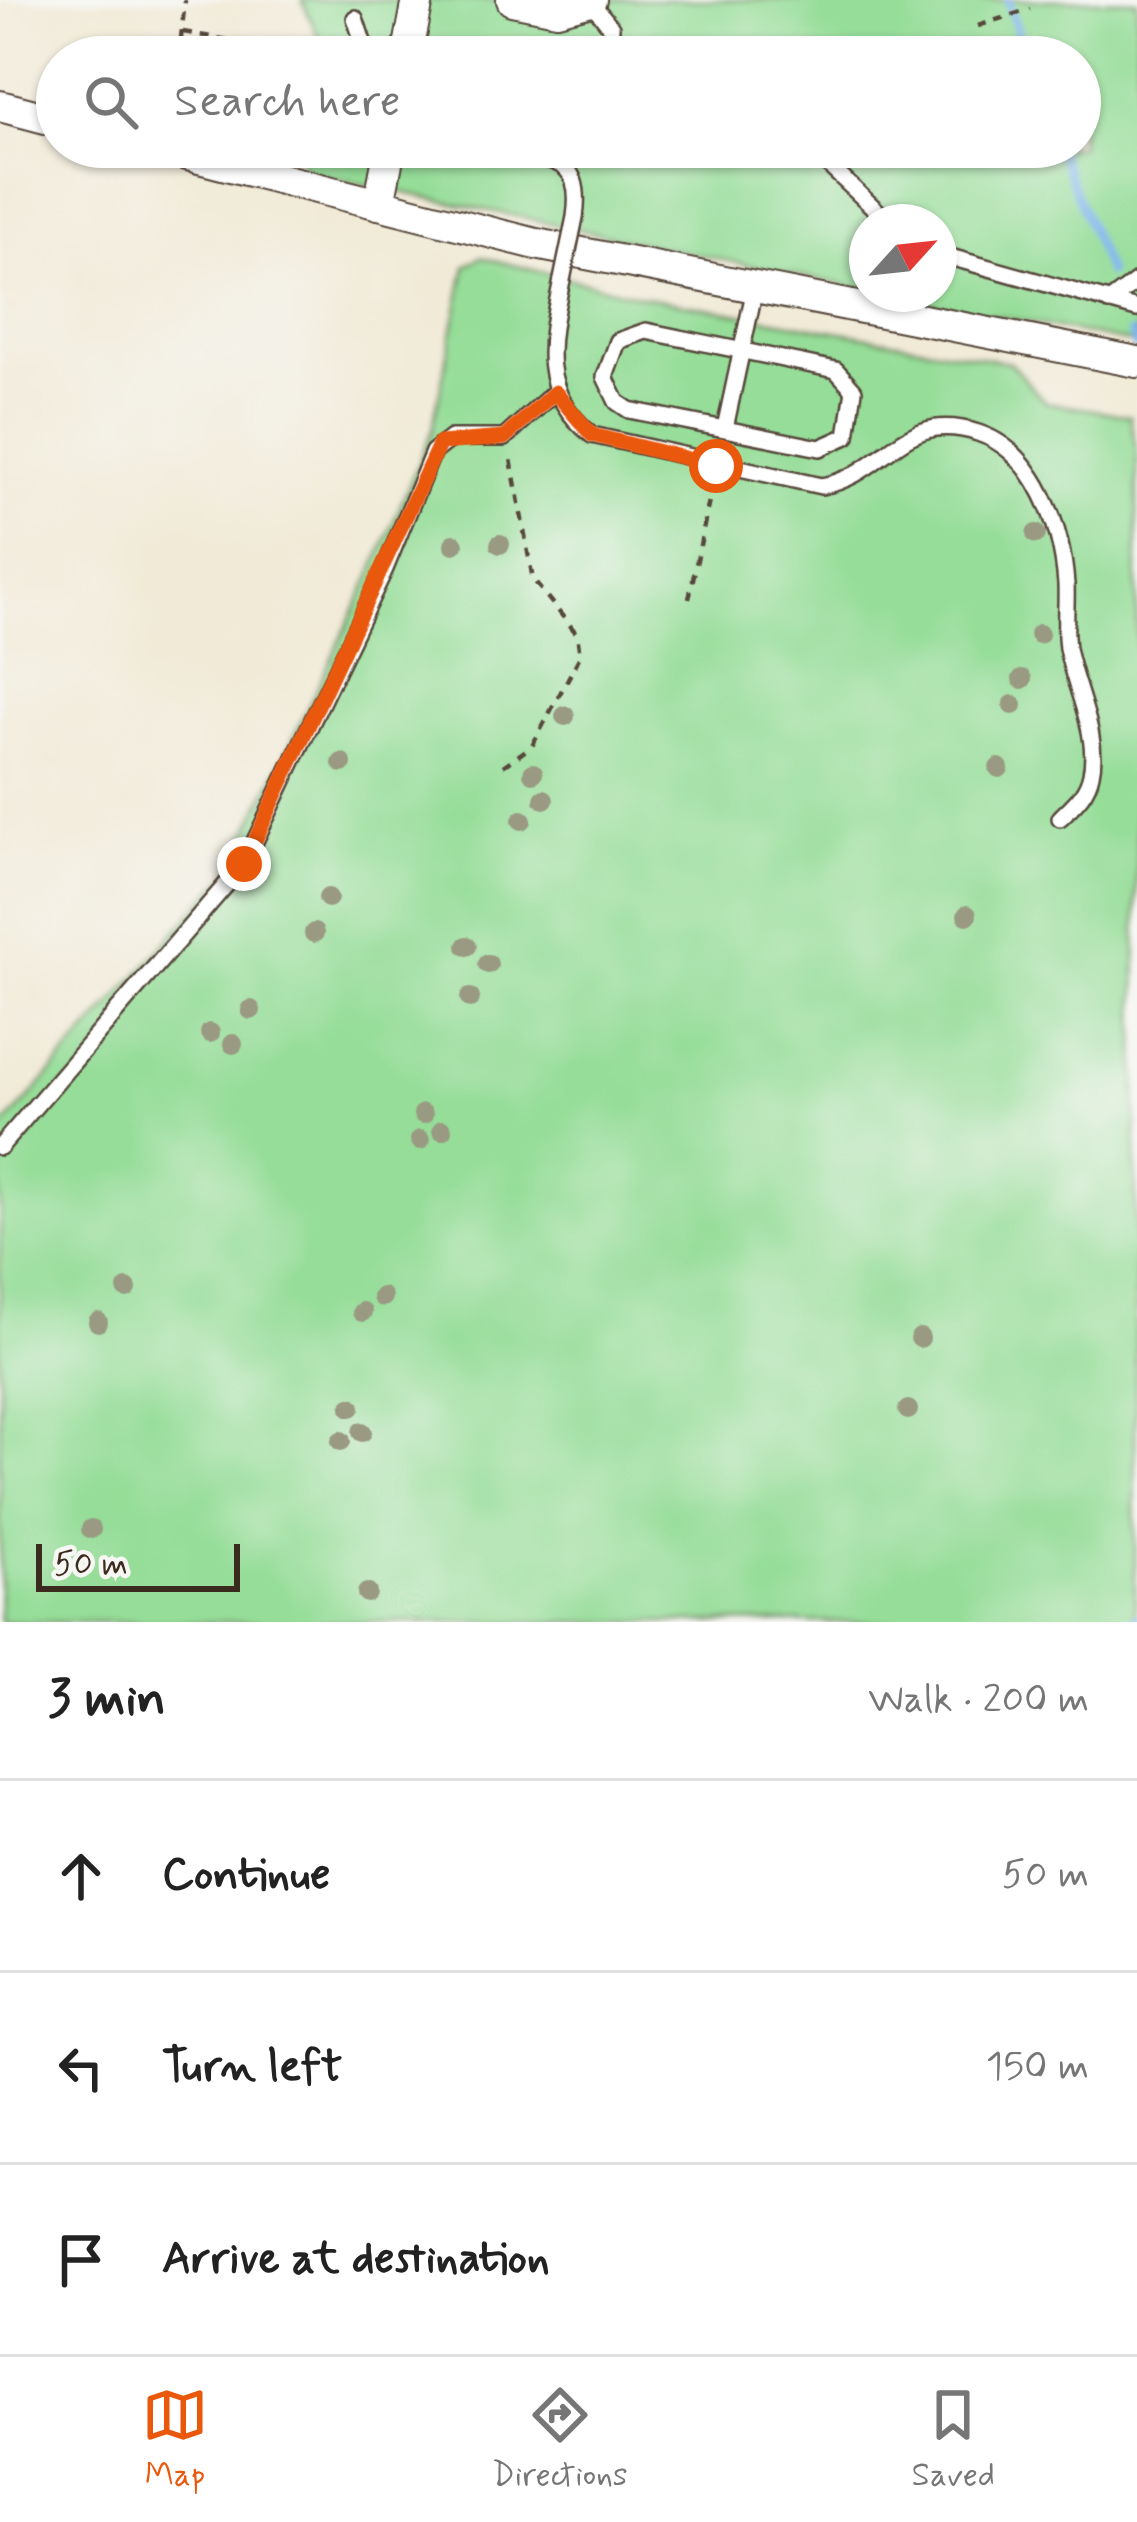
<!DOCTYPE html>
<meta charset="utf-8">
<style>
:root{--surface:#fff;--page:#f6f6f6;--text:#222;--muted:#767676;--line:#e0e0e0;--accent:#ea580c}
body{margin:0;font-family:Mynerve,sans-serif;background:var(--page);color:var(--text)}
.compass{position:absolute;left:849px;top:204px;width:108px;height:108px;border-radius:50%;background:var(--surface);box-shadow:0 3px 9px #0004;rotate:63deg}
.scale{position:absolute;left:36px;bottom:30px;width:204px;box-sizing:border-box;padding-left:12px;border:6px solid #3b2a1e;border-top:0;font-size:33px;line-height:42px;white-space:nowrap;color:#3b2a1e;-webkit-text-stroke:9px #f6f6f2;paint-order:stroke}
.stop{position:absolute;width:36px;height:36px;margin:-27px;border:9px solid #ea580c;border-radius:50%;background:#fff}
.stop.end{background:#ea580c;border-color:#fff;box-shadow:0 3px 12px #0008}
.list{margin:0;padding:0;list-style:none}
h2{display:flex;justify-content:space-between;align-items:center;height:156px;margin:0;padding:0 48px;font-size:51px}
h2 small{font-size:39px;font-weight:400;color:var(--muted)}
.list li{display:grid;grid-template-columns:78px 1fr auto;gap:36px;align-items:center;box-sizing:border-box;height:192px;padding:0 48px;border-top:3px solid var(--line)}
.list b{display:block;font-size:45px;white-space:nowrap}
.list em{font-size:39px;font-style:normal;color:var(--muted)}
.icon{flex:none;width:66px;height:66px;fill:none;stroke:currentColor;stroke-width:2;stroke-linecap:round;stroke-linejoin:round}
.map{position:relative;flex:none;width:1137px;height:1622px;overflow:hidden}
.search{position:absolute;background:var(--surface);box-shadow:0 3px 9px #0004;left:36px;right:36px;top:36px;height:132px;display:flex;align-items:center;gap:30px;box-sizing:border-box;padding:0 42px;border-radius:66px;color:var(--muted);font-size:45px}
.sheet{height:732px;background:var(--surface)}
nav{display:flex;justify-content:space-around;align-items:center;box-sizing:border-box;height:168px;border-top:3px solid var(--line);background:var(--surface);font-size:33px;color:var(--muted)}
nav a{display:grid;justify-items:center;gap:6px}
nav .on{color:var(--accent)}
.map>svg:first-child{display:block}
.green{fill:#95dd98;stroke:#68845b;stroke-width:3}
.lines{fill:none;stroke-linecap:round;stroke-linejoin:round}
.stream{stroke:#80b5ee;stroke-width:8}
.lane-casing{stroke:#56473a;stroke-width:20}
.street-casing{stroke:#56473a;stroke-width:34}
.path{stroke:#56473a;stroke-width:4.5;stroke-dasharray:9 9;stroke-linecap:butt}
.lane{stroke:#fff;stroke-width:15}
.street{stroke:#fff;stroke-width:30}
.lane-bridge-casing{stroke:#56473a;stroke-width:20;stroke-linecap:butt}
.lane-bridge{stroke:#fff;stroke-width:15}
.tree{fill:#9a9982}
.route{stroke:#ea580c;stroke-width:15}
</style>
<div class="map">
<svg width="1137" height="1622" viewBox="0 0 1137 1622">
<rect width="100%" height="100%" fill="#f6f6f2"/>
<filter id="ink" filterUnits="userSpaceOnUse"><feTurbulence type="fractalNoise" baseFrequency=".00833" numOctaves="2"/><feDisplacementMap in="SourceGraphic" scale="24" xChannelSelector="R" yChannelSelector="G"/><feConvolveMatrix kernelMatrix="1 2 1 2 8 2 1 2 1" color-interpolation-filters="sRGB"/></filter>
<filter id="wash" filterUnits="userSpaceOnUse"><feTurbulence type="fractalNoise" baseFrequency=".004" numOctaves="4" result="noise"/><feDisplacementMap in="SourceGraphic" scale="48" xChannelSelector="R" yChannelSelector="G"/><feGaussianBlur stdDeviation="2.7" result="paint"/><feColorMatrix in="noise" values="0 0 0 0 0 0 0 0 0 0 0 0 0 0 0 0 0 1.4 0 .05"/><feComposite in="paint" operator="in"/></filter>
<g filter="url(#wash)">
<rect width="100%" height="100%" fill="#f1ead7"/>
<g class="green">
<path d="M302 0H1137V344L886 294H939V222H867V290L301 171 305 147H1080V57H319L321 43Z"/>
<path d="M481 257 645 297 1009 362 1045 402 1130 416 1137 454 1135 1622H0V1131L227 874 369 581 432 430 466 266Z"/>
</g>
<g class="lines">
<g class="stream">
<path d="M1008 0 1025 57"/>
<path d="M1057 147 1108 273"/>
<path d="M1131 333 1135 346"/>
<path d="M1135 1622 1137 1617"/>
</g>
</g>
</g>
<g filter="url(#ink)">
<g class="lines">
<g class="lane-casing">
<g id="lane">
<path d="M590 1 611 27 609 57"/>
<path d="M355 18 368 57"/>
<path d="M492 147C542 164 585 148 575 217"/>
<path d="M809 147 889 222"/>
<path d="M939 254 1137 309"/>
<path d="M562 280C549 341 537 392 592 435L821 486C886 476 900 408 978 433 1037 452 1062 529 1066 584 1067 606 1064 627 1067 648 1074 687 1100 735 1091 774 1087 794 1073 805 1060 818"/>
<path d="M1109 302 1137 281"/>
<path d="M646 331 836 370 854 390 847 436 820 448 629 410 617 402 605 377 618 341Z"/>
<path d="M725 428 755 288"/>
<path d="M0 1147 244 864 385 569 433 452 451 438H504L555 392"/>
</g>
</g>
<g class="street-casing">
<g id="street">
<path d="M512 0 557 9 591 0"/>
<path d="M407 57 418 0"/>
<path d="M0 106 57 121"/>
<path d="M156 147 536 244 1137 362"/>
<path d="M379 204 390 147"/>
</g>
</g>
<g class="path">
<path d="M978 26 1030 9"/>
<path d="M183 32 323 57"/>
<path d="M179 57 185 0"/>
<path d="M689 599 713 481"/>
<path d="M503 766 532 746 580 656 577 634 533 580 511 459"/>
</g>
<use href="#lane" class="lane"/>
<use href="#street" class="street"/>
<g class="lane-bridge-casing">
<path id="lane-bridge" d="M562 280 575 217"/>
</g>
<use href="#lane-bridge" class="lane-bridge"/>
</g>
<g class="tree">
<circle cx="1036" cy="534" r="10"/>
<circle cx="454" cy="544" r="10"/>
<circle cx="500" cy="544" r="10"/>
<circle cx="1039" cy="634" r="10"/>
<circle cx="1022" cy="679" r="10"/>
<circle cx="1013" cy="705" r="10"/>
<circle cx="565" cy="716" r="10"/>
<circle cx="342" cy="763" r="10"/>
<circle cx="999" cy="768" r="10"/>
<circle cx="533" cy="773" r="10"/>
<circle cx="544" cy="799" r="10"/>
<circle cx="522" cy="820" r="10"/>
<circle cx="328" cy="898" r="10"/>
<circle cx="967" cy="915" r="10"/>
<circle cx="314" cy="933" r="10"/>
<circle cx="467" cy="946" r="10"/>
<circle cx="488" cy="964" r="10"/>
<circle cx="470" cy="998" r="10"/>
<circle cx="251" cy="1010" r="10"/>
<circle cx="210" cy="1033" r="10"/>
<circle cx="233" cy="1044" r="10"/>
<circle cx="423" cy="1114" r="10"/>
<circle cx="442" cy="1130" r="10"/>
<circle cx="420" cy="1140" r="10"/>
<circle cx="127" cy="1289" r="10"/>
<circle cx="382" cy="1297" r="10"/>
<circle cx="362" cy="1312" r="10"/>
<circle cx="98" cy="1322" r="10"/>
<circle cx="920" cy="1338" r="10"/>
<circle cx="351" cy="1407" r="10"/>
<circle cx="908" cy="1410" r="10"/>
<circle cx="362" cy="1432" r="10"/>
<circle cx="341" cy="1441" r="10"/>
<circle cx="91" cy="1529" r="10"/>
<circle cx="367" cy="1593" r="10"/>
</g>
</g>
<g class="lines" filter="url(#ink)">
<path class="route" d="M244 864 440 443 504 438 555 392 592 435 716 466"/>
</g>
</svg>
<svg class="compass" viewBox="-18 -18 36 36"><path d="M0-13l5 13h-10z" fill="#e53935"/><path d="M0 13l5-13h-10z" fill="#767676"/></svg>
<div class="scale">50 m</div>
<div class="stop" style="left:716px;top:466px"></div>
<div class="stop end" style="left:244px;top:864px"></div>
<div class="search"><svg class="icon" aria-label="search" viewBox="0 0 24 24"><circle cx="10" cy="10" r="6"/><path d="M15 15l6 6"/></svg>Search here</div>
</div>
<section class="sheet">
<h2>3 min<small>Walk · 200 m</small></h2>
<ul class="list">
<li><svg class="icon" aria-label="ahead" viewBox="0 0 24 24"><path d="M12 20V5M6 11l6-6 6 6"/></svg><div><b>Continue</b></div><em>50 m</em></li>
<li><svg class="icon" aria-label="left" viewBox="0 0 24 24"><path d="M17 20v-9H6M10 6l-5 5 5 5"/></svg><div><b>Turn left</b></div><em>150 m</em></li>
<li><svg class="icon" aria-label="arrive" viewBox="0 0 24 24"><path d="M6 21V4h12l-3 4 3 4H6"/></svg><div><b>Arrive at destination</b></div></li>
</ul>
</section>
<nav>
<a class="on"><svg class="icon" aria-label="map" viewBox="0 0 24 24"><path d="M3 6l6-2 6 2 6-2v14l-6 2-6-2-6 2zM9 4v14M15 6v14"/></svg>Map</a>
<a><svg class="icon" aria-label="directions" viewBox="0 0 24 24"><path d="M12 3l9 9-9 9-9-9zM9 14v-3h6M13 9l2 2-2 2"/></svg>Directions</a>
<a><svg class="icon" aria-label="saved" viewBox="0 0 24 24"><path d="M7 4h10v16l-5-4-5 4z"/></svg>Saved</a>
</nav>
